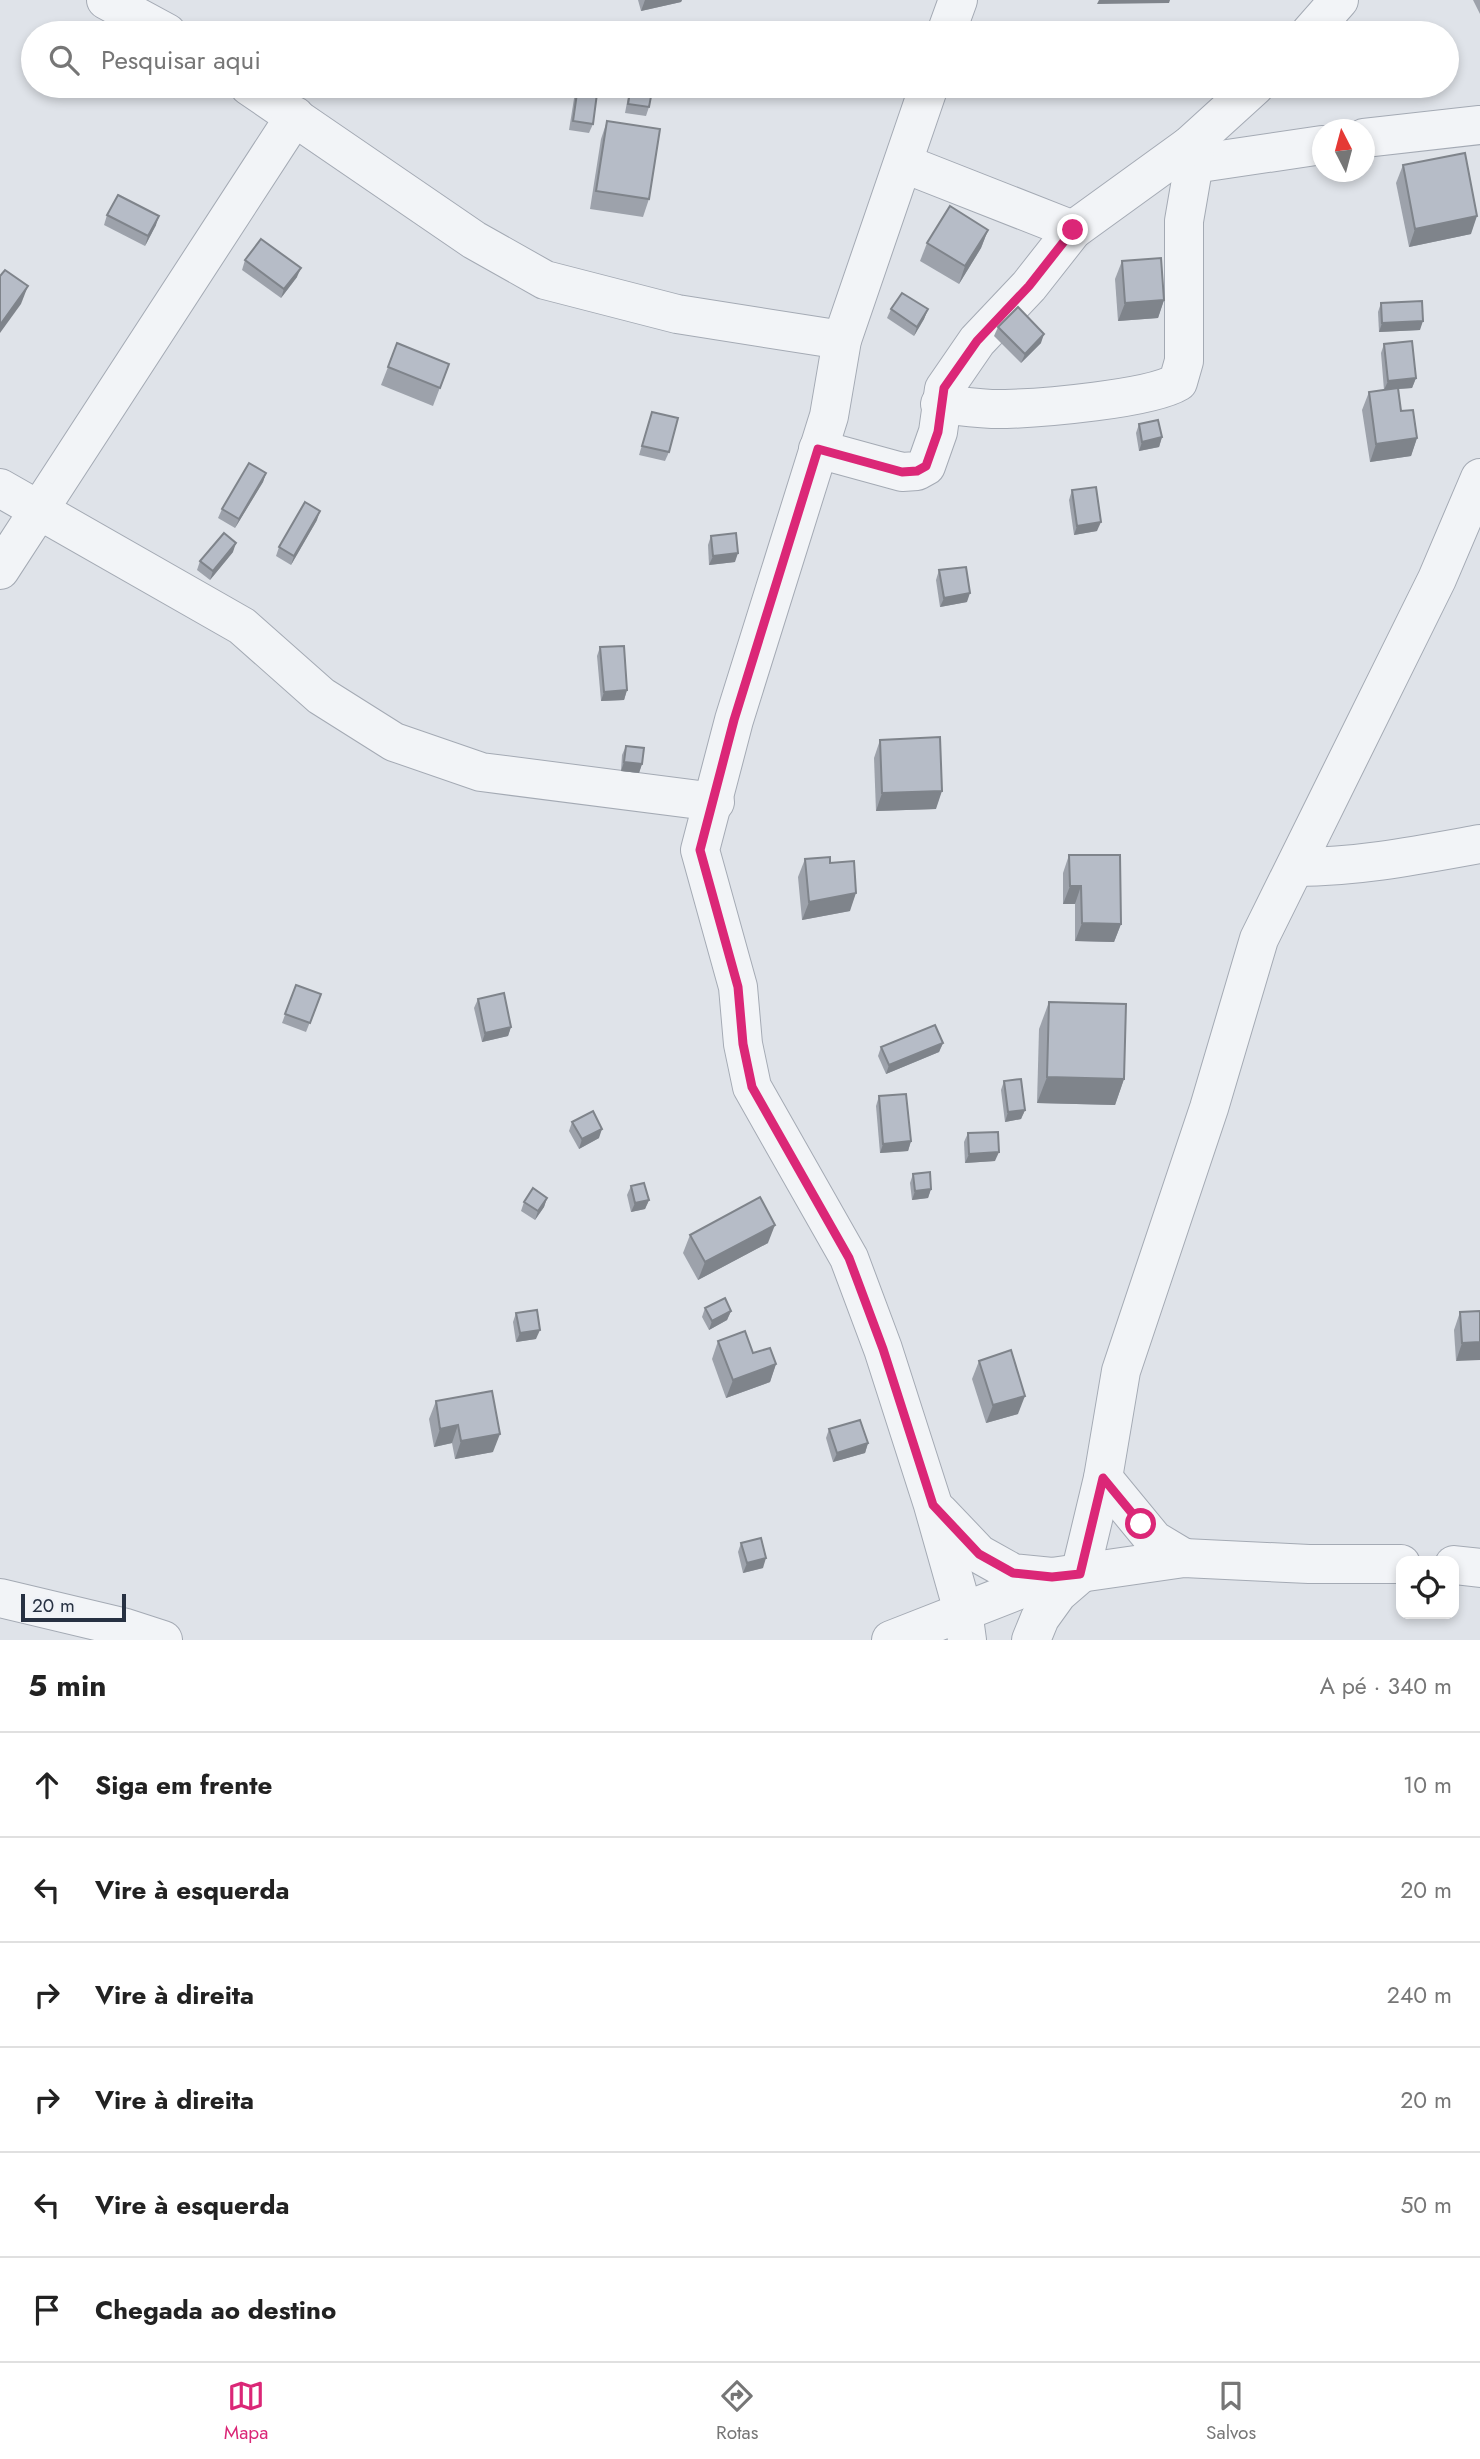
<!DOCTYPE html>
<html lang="pt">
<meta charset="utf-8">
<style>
:root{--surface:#fff;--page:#f6f6f6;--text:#222;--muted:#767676;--line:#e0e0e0;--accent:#db2777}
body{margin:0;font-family:Jost,sans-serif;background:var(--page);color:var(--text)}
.controls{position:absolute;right:21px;bottom:21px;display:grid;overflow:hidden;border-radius:14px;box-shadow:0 4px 10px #0003}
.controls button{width:63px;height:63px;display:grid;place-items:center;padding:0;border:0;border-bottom:2px solid var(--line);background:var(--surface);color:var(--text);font:35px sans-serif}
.compass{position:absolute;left:1312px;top:119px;width:63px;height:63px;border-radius:50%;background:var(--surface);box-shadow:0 4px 10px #0003;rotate:354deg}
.scale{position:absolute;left:21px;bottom:18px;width:105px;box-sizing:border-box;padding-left:7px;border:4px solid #273142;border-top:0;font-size:19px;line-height:24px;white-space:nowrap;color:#273142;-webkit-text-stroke:5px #eff2f7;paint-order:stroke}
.stop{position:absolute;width:21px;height:21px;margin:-16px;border:5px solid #db2777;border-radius:50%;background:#fff}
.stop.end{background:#db2777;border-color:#fff;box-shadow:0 2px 7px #0008}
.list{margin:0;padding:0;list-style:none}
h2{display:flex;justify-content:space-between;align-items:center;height:91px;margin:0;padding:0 28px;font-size:30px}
h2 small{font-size:23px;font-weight:400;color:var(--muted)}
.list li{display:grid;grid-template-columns:46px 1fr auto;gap:21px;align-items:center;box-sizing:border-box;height:105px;padding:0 28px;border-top:2px solid var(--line)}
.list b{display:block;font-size:26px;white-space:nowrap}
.list em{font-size:23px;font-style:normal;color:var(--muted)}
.icon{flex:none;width:38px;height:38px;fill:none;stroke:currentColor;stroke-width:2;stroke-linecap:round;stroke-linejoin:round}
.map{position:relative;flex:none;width:1480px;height:1640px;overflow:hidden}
.search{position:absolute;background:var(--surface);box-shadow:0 4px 10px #0003;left:21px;right:21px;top:21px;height:77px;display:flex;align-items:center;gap:18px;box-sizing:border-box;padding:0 24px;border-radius:38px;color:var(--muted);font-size:26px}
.sheet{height:721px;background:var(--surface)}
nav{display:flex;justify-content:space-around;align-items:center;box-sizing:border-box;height:98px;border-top:2px solid var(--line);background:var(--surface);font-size:19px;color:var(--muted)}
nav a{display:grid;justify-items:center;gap:4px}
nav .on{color:var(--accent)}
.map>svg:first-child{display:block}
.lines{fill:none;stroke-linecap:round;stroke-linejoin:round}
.minor-casing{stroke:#a4aab4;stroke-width:40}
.minor{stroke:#f2f4f7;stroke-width:38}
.wall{fill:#9da2ab}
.shaded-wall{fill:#7f848b}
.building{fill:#b6bcc7;stroke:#7f848b;stroke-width:2}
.route{stroke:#db2777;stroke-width:9}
</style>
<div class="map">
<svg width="1480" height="1640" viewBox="0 0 1480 1640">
<rect width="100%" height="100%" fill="#dfe3e9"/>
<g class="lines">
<g class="minor-casing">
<g id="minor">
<path d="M106 0 167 33"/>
<path d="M946 33 958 0"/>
<path d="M1310 33 1339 0"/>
<path d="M249 86 474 240 545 280 677 314 842 340"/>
<path d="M929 86 842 340 829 416 734 720 700 850 738 987 743 1044 752 1087 849 1258 883 1349 933 1505 963 1611 967 1640"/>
<path d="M1364 138 1480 125"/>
<path d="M1189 146 1195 157 1207 162 1322 145"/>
<path d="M905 164 1073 230"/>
<path d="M940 404C961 406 984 410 1006 409 1042 408 1150 399 1178 382L1184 361V221L1195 157"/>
<path d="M818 449 902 472 917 471 926 466 938 432 944 389 977 341 1029 286 1073 230 1189 146 1255 86"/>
<path d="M0 488 242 626 321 696 394 742 481 772 715 802"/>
<path d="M0 570 295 116"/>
<path d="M1297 867C1359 867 1419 855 1480 844"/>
<path d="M1103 1478 1154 1540 1184 1558"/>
<path d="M939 1512 979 1554 1013 1573 1052 1577"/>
<path d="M1454 1565 1480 1568"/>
<path d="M0 1598 126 1628 163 1640"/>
<path d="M891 1640 1052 1577 1184 1558 1309 1564H1401"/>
<path d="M1031 1640 1040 1618 1058 1593 1080 1574 1103 1478 1121 1371 1209 1108 1259 939 1437 579 1480 478"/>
</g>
</g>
<use href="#minor" class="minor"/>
</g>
<g class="wall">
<path d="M638 0H682L681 2 641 11Z"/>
<path d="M1473 0H1480V14Z"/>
<path d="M576 86H598L593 124 589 133 569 130Z"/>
<path d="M630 86H653L649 107 646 116 625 113Z"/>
<path d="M607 121 649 199 643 217 590 209 601 139Z"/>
<path d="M1403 165 1471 234 1409 247 1396 183Z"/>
<path d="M107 215 156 225 145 246 104 225Z"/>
<path d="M988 230 981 248 959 284 920 261 927 243Z"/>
<path d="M245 260 297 277 281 298 242 270Z"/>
<path d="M1122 261 1164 300 1158 318 1118 321 1115 279Z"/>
<path d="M1381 303 1420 330 1379 332 1378 312Z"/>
<path d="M891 309H928L924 319 914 336 887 318Z"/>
<path d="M998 327 1041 343 1021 363 994 336Z"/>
<path d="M1384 344 1416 378 1412 388 1398 389 1401 411 1417 438 1411 456 1370 462 1362 410 1369 392 1384 390 1381 353Z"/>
<path d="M449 364 433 406 381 385 388 367Z"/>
<path d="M652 412 669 452 665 461 639 455Z"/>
<path d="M1139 424 1162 437 1159 447 1139 451 1136 433Z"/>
<path d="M266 473 263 482 235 528 218 518 222 509Z"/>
<path d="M1072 490 1097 531 1074 535 1069 500Z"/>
<path d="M317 520 291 565 276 556 279 547Z"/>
<path d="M711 536 735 562 709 565 708 545Z"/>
<path d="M233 552 210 580 197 570 200 561Z"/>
<path d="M939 570 967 602 940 607 936 580Z"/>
<path d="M600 647 627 690 624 700 601 701 597 656Z"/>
<path d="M880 740 936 809 876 811 874 758Z"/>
<path d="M626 746 642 764 639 773 621 771 622 755Z"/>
<path d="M1069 855 1121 924 1114 942 1075 941V904H1063V873Z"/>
<path d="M805 859 830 863 850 911 802 920 798 877Z"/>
<path d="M296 985 321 994 306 1032 282 1023Z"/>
<path d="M478 999 511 1027 508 1036 482 1042 474 1008Z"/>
<path d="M1049 1002 1124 1079 1115 1105 1037 1103 1039 1029Z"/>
<path d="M943 1043 939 1052 886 1074 878 1056 881 1047Z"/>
<path d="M1004 1081 1025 1110 1021 1119 1005 1122 1001 1090Z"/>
<path d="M879 1096 911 1141 908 1151 880 1153 876 1106Z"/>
<path d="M572 1122 599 1138 579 1149 569 1131Z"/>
<path d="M968 1133 995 1161 965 1163 964 1142Z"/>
<path d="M913 1174 931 1189 928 1198 912 1200 910 1183Z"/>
<path d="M631 1186 649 1200 645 1209 631 1212 627 1195Z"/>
<path d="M547 1198 544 1207 535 1220 521 1211 524 1202Z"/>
<path d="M690 1235 768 1243 698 1280 683 1253Z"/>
<path d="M705 1308 731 1311 727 1320 709 1330 702 1317Z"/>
<path d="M1480 1311 1456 1361 1454 1330 1460 1312Z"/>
<path d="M516 1313 536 1339 516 1342 513 1322Z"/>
<path d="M718 1341 753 1353 776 1364 770 1382 726 1398 712 1359Z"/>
<path d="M979 1361 1018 1414 986 1423 972 1379Z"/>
<path d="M436 1401 493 1452 455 1459 452 1443 434 1447 429 1419Z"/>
<path d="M829 1429 868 1443 865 1453 833 1462 826 1438Z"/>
<path d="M741 1543 763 1568 743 1573 738 1552Z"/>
</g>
<g class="shaded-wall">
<path d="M645 0H682L681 2 641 11Z"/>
<path d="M1099 0H1170L1169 3 1097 4Z"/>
<path d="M159 216 156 225 145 246 148 236Z"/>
<path d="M1477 216 1471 234 1409 247 1415 229Z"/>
<path d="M988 230 981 248 959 284 965 266Z"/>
<path d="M301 268 297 277 281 298 284 289Z"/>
<path d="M28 286 21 304 0 333V325Z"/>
<path d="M1164 300 1158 318 1118 321 1125 303Z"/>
<path d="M928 309 924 319 914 336 917 327Z"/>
<path d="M1423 321 1420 330 1379 332 1382 323Z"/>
<path d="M1044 334 1041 343 1021 363 1025 354Z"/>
<path d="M1416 378 1412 388 1384 390 1388 381Z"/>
<path d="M1162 437 1159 447 1139 451 1142 442Z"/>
<path d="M1417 438 1411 456 1370 462 1376 444Z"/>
<path d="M266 473 263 482 235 528 239 519Z"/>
<path d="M320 511 317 520 291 565 294 556Z"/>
<path d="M1101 522 1097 531 1074 535 1077 526Z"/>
<path d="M236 543 233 552 210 580 213 571Z"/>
<path d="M738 553 735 562 709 565 713 556Z"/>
<path d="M970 593 967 602 940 607 944 598Z"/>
<path d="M627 690 624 700 601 701 604 692Z"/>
<path d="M624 762 642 764 639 773 621 771Z"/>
<path d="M942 791 936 809 876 811 882 793Z"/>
<path d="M1070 886H1081L1075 904H1063Z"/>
<path d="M856 893 850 911 802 920 809 902Z"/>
<path d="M1082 923 1121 924 1114 942 1075 941Z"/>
<path d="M511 1027 508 1036 482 1042 485 1033Z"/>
<path d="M943 1043 939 1052 886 1074 889 1065Z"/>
<path d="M1047 1077 1124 1079 1115 1105 1037 1103Z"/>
<path d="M1025 1110 1021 1119 1005 1122 1008 1112Z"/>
<path d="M602 1129 599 1138 579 1149 582 1139Z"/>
<path d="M911 1141 908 1151 880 1153 883 1144Z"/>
<path d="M999 1152 995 1161 965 1163 969 1154Z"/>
<path d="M931 1189 928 1198 912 1200 915 1191Z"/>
<path d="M547 1198 544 1207 535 1220 538 1211Z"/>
<path d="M649 1200 645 1209 631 1212 635 1203Z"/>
<path d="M775 1225 768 1243 698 1280 705 1262Z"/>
<path d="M731 1311 727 1320 709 1330 712 1321Z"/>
<path d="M540 1330 536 1339 516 1342 520 1333Z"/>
<path d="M1480 1342V1360L1456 1361 1462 1343Z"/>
<path d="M776 1364 770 1382 726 1398 733 1380Z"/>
<path d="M1025 1396 1018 1414 986 1423 993 1405Z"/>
<path d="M458 1425 452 1443 434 1447 440 1429Z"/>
<path d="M500 1434 493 1452 455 1459 461 1441Z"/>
<path d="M868 1443 865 1453 833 1462 837 1453Z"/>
<path d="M766 1558 763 1568 743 1573 747 1563Z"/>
</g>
<g class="building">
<path d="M578 86H598L593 124 573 121Z"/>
<path d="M631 86H653L649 107 628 104Z"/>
<path d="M607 121 660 129 649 199 596 191Z"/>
<path d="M1465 153 1477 216 1415 229 1403 165Z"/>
<path d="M118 195 159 216 148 236 107 215Z"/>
<path d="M950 206 988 230 965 266 927 243Z"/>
<path d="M261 239 301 268 284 289 245 260Z"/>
<path d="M1161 258 1164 300 1125 303 1122 261Z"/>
<path d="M5 270 28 286 0 325V276Z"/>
<path d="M902 293 928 309 917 327 891 309Z"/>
<path d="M1422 301 1423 321 1382 323 1381 303Z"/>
<path d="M1018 307 1044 334 1025 354 998 327Z"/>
<path d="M1412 341 1416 378 1388 381 1384 344Z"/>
<path d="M397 343 449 364 440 388 388 367Z"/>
<path d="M1398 388 1401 411 1413 410 1417 438 1376 444 1369 392Z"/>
<path d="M652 412 678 418 669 452 642 446Z"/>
<path d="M1158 420 1162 437 1142 442 1139 424Z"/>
<path d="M249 463 266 473 239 519 222 509Z"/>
<path d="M1096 487 1101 522 1077 526 1072 490Z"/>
<path d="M305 502 320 511 294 556 279 547Z"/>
<path d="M224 533 236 543 213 571 200 561Z"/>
<path d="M736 533 738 553 713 556 711 536Z"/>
<path d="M966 567 970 593 944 598 939 570Z"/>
<path d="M624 646 627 690 604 692 600 647Z"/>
<path d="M940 737 942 791 882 793 880 740Z"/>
<path d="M626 746 644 748 642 764 624 762Z"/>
<path d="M1069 855H1120L1121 924 1082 923 1081 886H1070Z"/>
<path d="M830 857V863L854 861 856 893 809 902 805 859Z"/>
<path d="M296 985 321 994 310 1023 285 1014Z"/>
<path d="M504 993 511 1027 485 1033 478 999Z"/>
<path d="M1049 1002 1126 1004 1124 1079 1047 1077Z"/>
<path d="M935 1025 943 1043 889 1065 881 1047Z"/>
<path d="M1021 1079 1025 1110 1008 1112 1004 1081Z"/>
<path d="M906 1094 911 1141 883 1144 879 1096Z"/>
<path d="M593 1111 602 1129 582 1139 572 1122Z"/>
<path d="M998 1132 999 1152 969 1154 968 1133Z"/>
<path d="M930 1172 931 1189 915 1191 913 1174Z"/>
<path d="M644 1183 649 1200 635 1203 631 1186Z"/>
<path d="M533 1188 547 1198 538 1211 524 1202Z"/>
<path d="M760 1197 775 1225 705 1262 690 1235Z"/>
<path d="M725 1298 731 1311 712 1321 705 1308Z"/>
<path d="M537 1310 540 1330 520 1333 516 1313Z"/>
<path d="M1480 1311V1342L1462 1343 1460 1312Z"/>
<path d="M745 1331 753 1353 770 1348 776 1364 733 1380 718 1341Z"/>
<path d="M1011 1350 1025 1396 993 1405 979 1361Z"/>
<path d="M492 1391 500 1434 461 1441 458 1425 440 1429 436 1401Z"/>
<path d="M860 1420 868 1443 837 1453 829 1429Z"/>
<path d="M761 1538 766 1558 747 1563 741 1543Z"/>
</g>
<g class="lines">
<path class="route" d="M1073 230 1029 286 977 341 944 388 938 432 926 466 917 471 902 472 818 449 734 720 700 850 738 987 743 1044 752 1087 849 1258 883 1349 933 1505 979 1554 1013 1573 1052 1577 1080 1574 1103 1478 1141 1524"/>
</g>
</svg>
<div class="controls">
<button><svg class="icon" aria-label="locate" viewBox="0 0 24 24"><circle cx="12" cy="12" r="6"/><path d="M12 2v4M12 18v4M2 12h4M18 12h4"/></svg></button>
</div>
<svg class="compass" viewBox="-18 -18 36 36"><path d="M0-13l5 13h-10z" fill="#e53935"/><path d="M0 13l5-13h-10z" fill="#767676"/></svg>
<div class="scale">20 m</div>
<div class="stop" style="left:1141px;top:1524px"></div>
<div class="stop end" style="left:1073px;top:230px"></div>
<div class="search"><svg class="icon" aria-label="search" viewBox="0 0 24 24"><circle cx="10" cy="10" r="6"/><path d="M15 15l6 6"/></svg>Pesquisar aqui</div>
</div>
<section class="sheet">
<h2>5 min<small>A pé · 340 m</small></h2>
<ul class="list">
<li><svg class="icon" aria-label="ahead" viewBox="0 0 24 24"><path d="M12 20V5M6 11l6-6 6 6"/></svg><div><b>Siga em frente</b></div><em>10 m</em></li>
<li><svg class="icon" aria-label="left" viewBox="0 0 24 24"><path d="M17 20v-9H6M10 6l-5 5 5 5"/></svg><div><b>Vire à esquerda</b></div><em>20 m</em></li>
<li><svg class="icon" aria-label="right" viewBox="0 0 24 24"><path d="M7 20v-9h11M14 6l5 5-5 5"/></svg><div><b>Vire à direita</b></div><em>240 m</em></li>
<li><svg class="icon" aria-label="right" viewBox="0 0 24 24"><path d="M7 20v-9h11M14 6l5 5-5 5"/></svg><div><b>Vire à direita</b></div><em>20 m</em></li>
<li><svg class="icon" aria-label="left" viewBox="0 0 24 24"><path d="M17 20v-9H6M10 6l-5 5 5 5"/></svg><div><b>Vire à esquerda</b></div><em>50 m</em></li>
<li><svg class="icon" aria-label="arrive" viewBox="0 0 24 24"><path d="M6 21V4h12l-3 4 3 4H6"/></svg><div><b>Chegada ao destino</b></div></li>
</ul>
</section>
<nav>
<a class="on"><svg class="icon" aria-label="map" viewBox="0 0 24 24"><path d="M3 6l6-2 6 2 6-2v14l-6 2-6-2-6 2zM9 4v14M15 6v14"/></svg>Mapa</a>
<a><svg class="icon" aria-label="directions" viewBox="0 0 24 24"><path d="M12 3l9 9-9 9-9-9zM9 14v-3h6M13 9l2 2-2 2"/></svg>Rotas</a>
<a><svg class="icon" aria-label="saved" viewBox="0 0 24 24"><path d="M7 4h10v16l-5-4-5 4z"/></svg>Salvos</a>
</nav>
